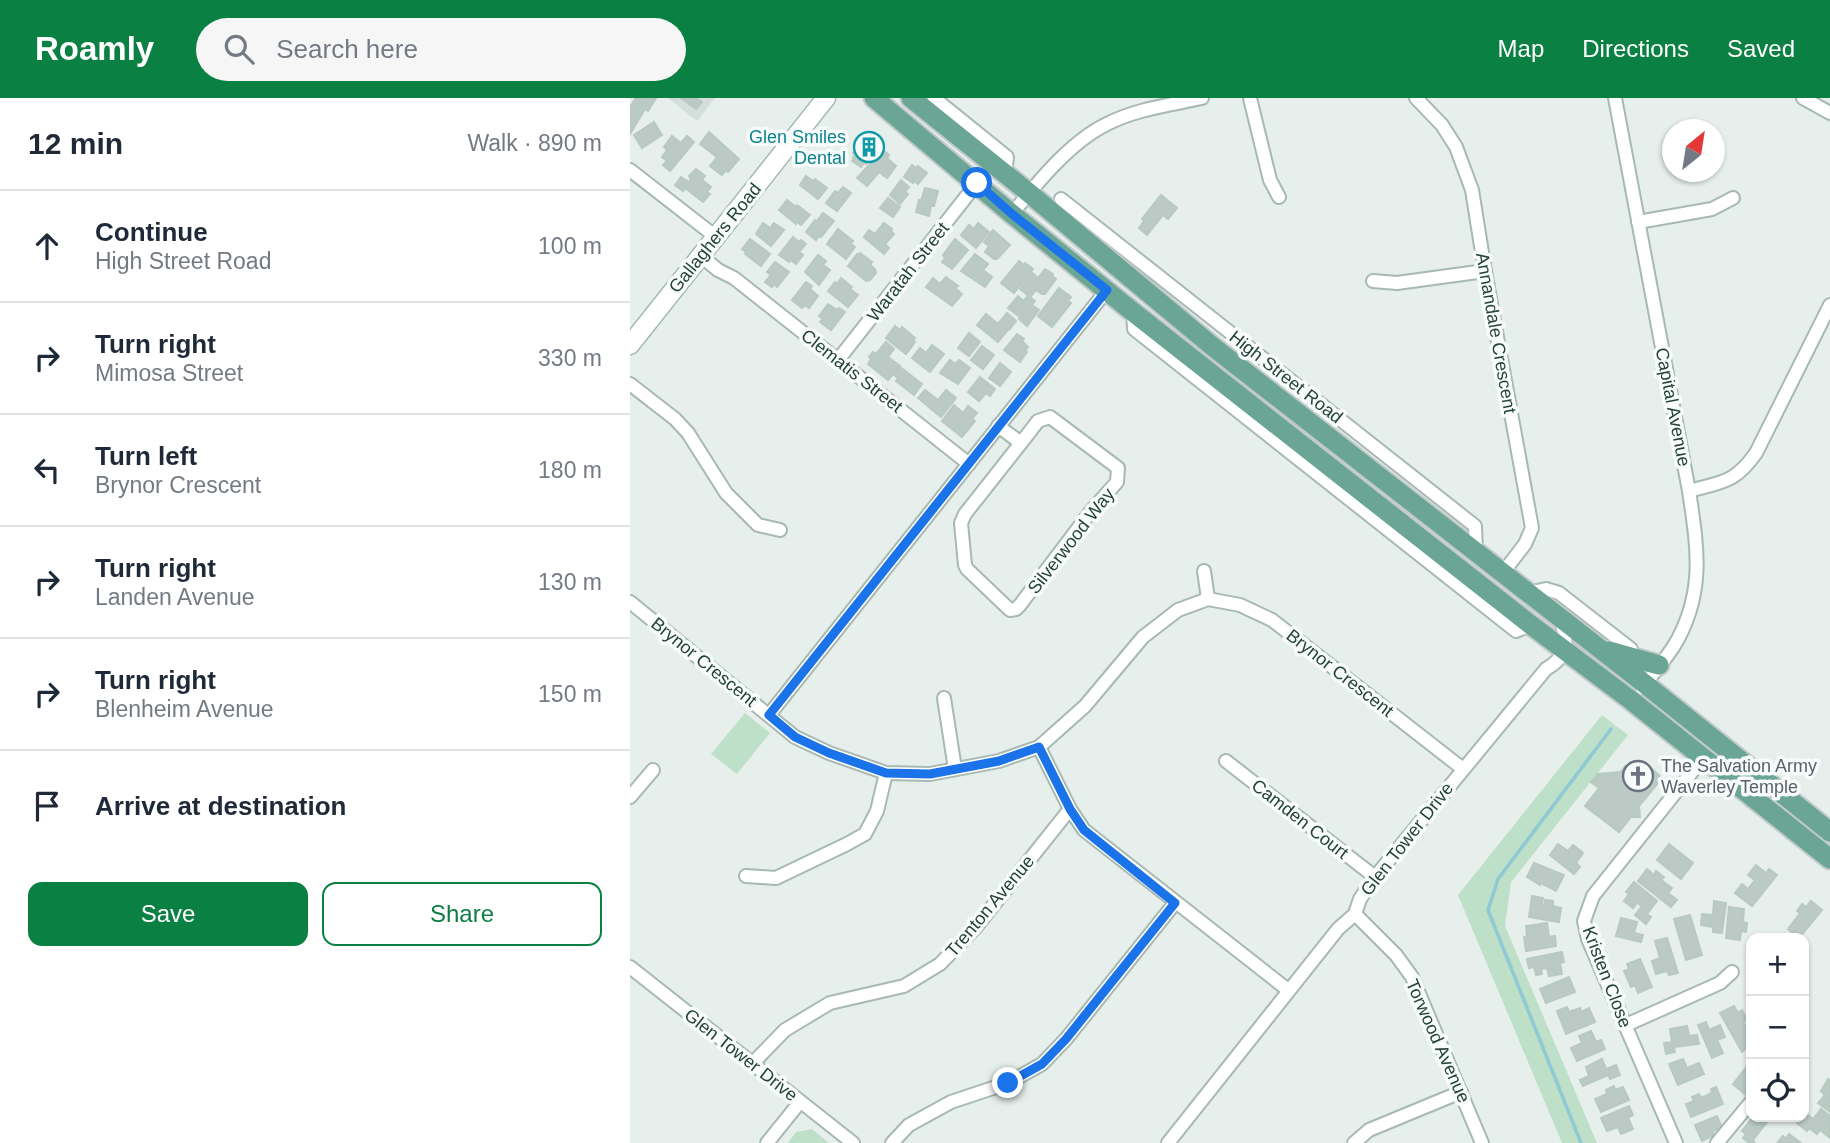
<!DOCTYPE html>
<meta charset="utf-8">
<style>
:root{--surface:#fff;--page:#f6f6f7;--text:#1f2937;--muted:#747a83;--line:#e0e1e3;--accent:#0b8043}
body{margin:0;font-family:Helvetica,sans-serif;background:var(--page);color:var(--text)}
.controls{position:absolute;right:21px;bottom:21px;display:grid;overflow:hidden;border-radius:14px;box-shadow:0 2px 5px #0004}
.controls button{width:63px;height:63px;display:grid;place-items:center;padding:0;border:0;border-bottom:2px solid var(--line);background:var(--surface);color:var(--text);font:35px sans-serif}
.compass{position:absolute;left:1032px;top:21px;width:63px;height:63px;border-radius:50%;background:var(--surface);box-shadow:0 2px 5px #0004;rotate:30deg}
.stop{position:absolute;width:21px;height:21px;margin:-16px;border:5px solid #1a73e8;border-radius:50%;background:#fff}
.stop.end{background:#1a73e8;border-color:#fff;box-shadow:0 2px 7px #0008}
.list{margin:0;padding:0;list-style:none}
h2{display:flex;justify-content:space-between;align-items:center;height:91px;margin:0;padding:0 28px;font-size:30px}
h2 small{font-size:23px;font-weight:400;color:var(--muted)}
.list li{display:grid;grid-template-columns:46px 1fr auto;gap:21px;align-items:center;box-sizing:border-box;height:112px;padding:0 28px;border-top:2px solid var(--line)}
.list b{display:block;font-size:26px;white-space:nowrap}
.list p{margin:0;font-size:23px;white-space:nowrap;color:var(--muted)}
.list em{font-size:23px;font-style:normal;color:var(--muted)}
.actions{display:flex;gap:14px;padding:21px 28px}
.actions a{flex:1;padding:16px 0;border:2px solid var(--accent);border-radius:14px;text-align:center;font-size:24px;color:var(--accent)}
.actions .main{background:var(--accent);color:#fff}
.icon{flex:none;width:38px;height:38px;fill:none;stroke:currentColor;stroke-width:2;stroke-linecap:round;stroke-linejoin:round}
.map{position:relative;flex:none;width:1200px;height:1045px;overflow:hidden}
header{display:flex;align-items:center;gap:42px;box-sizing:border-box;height:98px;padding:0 35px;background:var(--accent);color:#fff}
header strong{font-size:33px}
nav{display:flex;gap:38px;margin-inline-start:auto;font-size:24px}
.search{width:490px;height:63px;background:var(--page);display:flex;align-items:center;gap:18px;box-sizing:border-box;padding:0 24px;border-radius:38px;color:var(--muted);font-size:26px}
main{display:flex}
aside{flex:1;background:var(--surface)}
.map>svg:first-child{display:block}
.built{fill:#d4dfda}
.green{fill:#bfe0c8}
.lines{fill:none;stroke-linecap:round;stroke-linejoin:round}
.stream{stroke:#8ec9d4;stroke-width:3.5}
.building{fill:#bbcac4;stroke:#b8c9c2;stroke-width:2}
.street-casing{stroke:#a8b8b2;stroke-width:16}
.secondary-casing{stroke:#a4bbb3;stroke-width:21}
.primary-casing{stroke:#c2cac8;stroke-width:23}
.street{stroke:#fff;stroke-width:12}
.secondary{stroke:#fff;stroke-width:18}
.primary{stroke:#6aa596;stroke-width:19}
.route{stroke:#1a73e8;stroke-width:9}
.labels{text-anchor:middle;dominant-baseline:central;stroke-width:7;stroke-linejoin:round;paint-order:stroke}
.culture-label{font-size:18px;fill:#0d838f;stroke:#f7fbf9;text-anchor:end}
.street-label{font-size:18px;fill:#24423a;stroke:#f7fbf9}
.worship-label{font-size:18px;fill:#5b616d;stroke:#f7fbf9;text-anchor:start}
</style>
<header>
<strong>Roamly</strong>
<div class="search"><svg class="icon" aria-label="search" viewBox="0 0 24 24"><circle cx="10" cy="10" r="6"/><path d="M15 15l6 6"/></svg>Search here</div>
<nav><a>Map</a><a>Directions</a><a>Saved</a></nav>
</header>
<main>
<aside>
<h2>12 min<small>Walk · 890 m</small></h2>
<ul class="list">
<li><svg class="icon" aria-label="ahead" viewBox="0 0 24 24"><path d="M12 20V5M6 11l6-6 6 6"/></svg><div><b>Continue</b><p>High Street Road</p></div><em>100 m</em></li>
<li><svg class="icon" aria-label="right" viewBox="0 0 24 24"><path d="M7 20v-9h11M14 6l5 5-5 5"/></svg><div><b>Turn right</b><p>Mimosa Street</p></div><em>330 m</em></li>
<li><svg class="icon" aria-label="left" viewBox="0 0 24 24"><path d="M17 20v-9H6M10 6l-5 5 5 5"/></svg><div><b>Turn left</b><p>Brynor Crescent</p></div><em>180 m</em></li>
<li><svg class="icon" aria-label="right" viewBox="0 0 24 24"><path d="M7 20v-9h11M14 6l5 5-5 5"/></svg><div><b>Turn right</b><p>Landen Avenue</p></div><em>130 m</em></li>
<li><svg class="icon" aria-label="right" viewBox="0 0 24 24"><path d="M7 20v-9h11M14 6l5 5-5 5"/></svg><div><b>Turn right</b><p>Blenheim Avenue</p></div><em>150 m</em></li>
<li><svg class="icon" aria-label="arrive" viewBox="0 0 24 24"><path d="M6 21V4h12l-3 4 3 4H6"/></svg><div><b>Arrive at destination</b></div></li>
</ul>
<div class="actions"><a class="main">Save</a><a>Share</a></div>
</aside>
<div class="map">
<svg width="1200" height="1045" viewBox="0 0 1200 1045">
<rect width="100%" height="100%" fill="#e6efeb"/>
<path class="built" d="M38 0H85L67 23Z"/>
<g class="green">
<path d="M115 615 140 635 107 676 81 656Z"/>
<path d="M972 617 998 637 881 784 875 828 967 1045H932L828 797Z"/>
<path d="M182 1031 199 1045H158L166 1034Z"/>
</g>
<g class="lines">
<path class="stream" d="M951 1045 858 812 868 781 981 631"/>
</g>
<g class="building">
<path d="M6 0H26L18 13 15 11 0 36V9Z"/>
<path d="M51 0H66L72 4 66 11Z"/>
<path d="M24 24 32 37 12 50 4 37Z"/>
<path d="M79 34 109 61 98 74 96 72 92 77 80 68 87 59 70 46Z"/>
<path d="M242 35 251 40 249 42 253 45 236 66 234 65 231 69 222 63 224 60 223 59 225 56 223 55 235 40 237 41Z"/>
<path d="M42 38 51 45 57 38 64 44 40 73 33 67 37 63 32 59 37 52 34 49Z"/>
<path d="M253 52 259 57 257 60 266 68 257 80 249 74 237 88 227 80Z"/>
<path d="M282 67 286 70 288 68 297 75 288 86 284 83 283 85 274 79Z"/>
<path d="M66 71 75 78 72 82 81 89 77 94 80 96 73 104 55 90 53 93 45 87 51 79 59 84 61 82 59 78Z"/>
<path d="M176 78 183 83 185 81 197 90 188 101 170 87Z"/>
<path d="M271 82 279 89 275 94 278 96 270 106 260 97Z"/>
<path d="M213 89 221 95 207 113 196 105 205 93 208 95Z"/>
<path d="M295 90 308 93 304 108H301L299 118 286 114 289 102 291 103Z"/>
<path d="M531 97 547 110 538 121 533 117 517 137 509 130 514 123 512 121Z"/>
<path d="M258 100 270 109 263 119 250 110Z"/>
<path d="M157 102 166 109 167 107 180 117 171 127 167 124 166 126 149 112Z"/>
<path d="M193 115 204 123 191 139 189 138 186 142 176 134 185 122 187 123Z"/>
<path d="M133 125 140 130 144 125 154 132 141 148 126 136Z"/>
<path d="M254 125 262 131 261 133 264 136 255 146 259 150 254 156 234 139 239 132 245 136Z"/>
<path d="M348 125 359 134 346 150 331 137 339 127 344 131Z"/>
<path d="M208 131 223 143 221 146 225 149 216 161 197 146Z"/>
<path d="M363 132 380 147 367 161H364L355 154 359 148 354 144Z"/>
<path d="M163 139 169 144 171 142 176 146 169 154 173 157 166 166 161 162 159 164 149 157Z"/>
<path d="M120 141 140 156 131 168 115 156 116 154 112 151Z"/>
<path d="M325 141 338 152 322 171 312 164 315 160 313 157Z"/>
<path d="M230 155 242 164 240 167 245 171 246 175 240 182 236 183 218 168 227 156 229 157Z"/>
<path d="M345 156 358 166 353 172 362 179 355 189 331 173Z"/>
<path d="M188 157 196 163 193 167 200 172 189 187 175 174Z"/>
<path d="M389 163 394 167 395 165 403 171 384 195 371 185Z"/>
<path d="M145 164 159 174 147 189 145 186 142 189 135 184 141 177 137 174Z"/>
<path d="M415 171 423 176 422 178 426 181 415 196H412L406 192 400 199 390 191 402 175 408 180Z"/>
<path d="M316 179 328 188 325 190 332 196 322 208 296 189 303 180 310 186Z"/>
<path d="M211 180 222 189 220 191 228 197 218 209 198 193 205 184 207 186Z"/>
<path d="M176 184 182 188 180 191 188 198 179 210 175 207 172 210 162 202Z"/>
<path d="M429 190 441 199 438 203 441 205 422 229 408 218Z"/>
<path d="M388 198 393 203 397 199 400 202 401 200 405 203 402 207 409 212 397 228 389 221 390 219 378 210Z"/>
<path d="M198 206 207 212 209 210 215 214 201 232 190 224 193 221 189 218Z"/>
<path d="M377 215 386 223 379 232 377 231V233L368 244 347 227 356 216 368 226Z"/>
<path d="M265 228 270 232 272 229 285 240 283 242 285 244 276 256 256 240Z"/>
<path d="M339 235 350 244 339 258 328 250Z"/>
<path d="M387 236 394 241 392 243 398 249 395 253 397 254 390 264 374 252Z"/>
<path d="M256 244 264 251 258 259 270 268 258 282 238 266 241 261 239 259 243 254 246 256Z"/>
<path d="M302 247 314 256 300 274 282 260 290 250 296 255Z"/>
<path d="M352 248 364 257 353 271 341 262Z"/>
<path d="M320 262 325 266 329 262 340 270 328 286 310 275Z"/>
<path d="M370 265 381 274 370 288 359 280Z"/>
<path d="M270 269 292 286 284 297 266 283 268 280 264 277Z"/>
<path d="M350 279 365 291 360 298 356 295 349 303 338 294Z"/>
<path d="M295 292 308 302 316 292 326 300 311 319 288 300Z"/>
<path d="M324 307 333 315 338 308 347 315 342 321 345 323 332 339 312 323Z"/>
<path d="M995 668 998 670 1010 668 1015 672 1022 671 1032 680 1009 708 1010 719H1001L989 734 955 708 969 690 961 684 968 676 991 674Z"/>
<path d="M928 746 938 753 943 747 953 755 946 765 950 769 944 776 920 757Z"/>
<path d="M1039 746 1063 765 1051 781 1027 762Z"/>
<path d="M904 765 934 777 926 793 911 785 910 787 897 779Z"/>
<path d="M1126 767 1136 775 1139 771 1147 777 1122 808 1105 795 1112 786 1118 791 1125 782 1118 777Z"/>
<path d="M1017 771 1024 777 1026 773 1034 779 1031 782 1042 790 1038 795 1047 802 1041 809 1008 783Z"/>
<path d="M1004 784 1027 803 1017 816 1021 819 1016 826 1005 817 1012 808 1007 805 1003 810 994 803 999 796 996 794Z"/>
<path d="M902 798 913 800 912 806 915 807V802L923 803V808L931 810 929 824 899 819Z"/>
<path d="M1084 803 1096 805 1092 835 1083 834V829L1071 827 1072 816 1083 817Z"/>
<path d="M1181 803 1192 812 1169 840 1158 831 1170 815 1167 813 1172 806 1176 809Z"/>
<path d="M1099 809 1114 811 1113 824 1117 825 1116 834 1111 833 1110 842 1096 840Z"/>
<path d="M1060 817 1072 857 1056 862 1044 821Z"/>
<path d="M991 820 1007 824 1004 835 1013 837 1011 844 986 838Z"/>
<path d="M917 825 919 839 925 838 926 848 896 853 894 839 897 838 896 828Z"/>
<path d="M1037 840 1048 875 1039 877 1037 873 1026 876 1022 863 1030 860 1025 843Z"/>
<path d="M932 854 934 864 930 865 932 876 919 878 917 870 911 871 912 876 906 877 904 869 899 870 897 861Z"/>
<path d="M1010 861 1022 889 1008 895 1005 887 1001 889 994 873 999 871 997 866Z"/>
<path d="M939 879 945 894 916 905 910 891Z"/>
<path d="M1104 908 1108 915 1112 912 1117 922 1113 924 1121 939 1117 943 1120 947 1112 954 1090 915Z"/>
<path d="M937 909 941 918 943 917 941 913 950 910 951 914 959 910 965 924 936 936 927 913Z"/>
<path d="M1076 924 1079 932 1090 927 1095 939 1087 942 1093 955 1082 960 1068 927Z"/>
<path d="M1057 928 1059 938 1067 937 1069 946 1044 949 1045 954 1036 956 1034 945 1042 944 1040 931Z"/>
<path d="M961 933 966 944 971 942 975 951 947 963 941 950 952 945 949 938Z"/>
<path d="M972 961 976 971 986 967 990 977 980 981 978 977 953 988 950 982 959 978 956 969Z"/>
<path d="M1053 961 1057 970 1069 965 1074 976 1048 987 1039 966Z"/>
<path d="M1118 967 1121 970V991L1116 997 1103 986Z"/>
<path d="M1198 981 1200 982V1014L1188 1005 1195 997 1191 993Z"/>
<path d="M984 988 985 992 993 989 999 1002 971 1014 965 1001 977 996 976 992Z"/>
<path d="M1086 989 1093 1006 1061 1019 1056 1006 1064 1003 1062 999 1069 996 1071 1000 1082 995 1081 991Z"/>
<path d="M999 1008 1003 1017 998 1020 1003 1031 991 1036 988 1029 977 1033 971 1020Z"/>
<path d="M1191 1011 1200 1018 1199 1039 1190 1032 1187 1036 1179 1030 1177 1033 1167 1025 1172 1019H1174L1175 1015 1183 1021Z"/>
<path d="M1087 1018 1092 1030 1083 1033 1084 1037 1072 1043 1065 1027Z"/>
<path d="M1123 1019 1132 1026 1131 1027 1133 1029 1123 1042 1125 1045H1119L1113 1040 1116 1036 1112 1033Z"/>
<path d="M1125 1019H1141L1134 1028Z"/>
<path d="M1159 1036 1171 1045 1148 1044 1153 1038 1156 1041Z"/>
</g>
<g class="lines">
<g class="street-casing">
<g id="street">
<path d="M304 0 377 59 375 76"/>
<path d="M620 0 640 82 649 99"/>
<path d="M786 0 812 27 826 49 842 92 855 173 902 430 895 446 872 476"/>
<path d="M985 0 1059 393C1067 447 1075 490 1048 541 1039 558 1024 574 1012 590"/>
<path d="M1173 0 1200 15"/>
<path d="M0 72 86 139"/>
<path d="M431 101 845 428 846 455"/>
<path d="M382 116C406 86 441 43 477 26 506 11 540 7 572 0"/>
<path d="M1008 124 1082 111 1103 100"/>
<path d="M71 158 88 172 104 180 339 366"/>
<path d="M743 183 767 185 855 173"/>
<path d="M503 214 504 231 886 533 901 527"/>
<path d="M208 262 347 85"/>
<path d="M0 286 45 321 58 335 96 395 128 427 150 432"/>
<path d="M368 328 391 345 408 323 420 319 488 370 487 384 462 412 390 507 386 511 380 512 337 471 335 467 331 425 335 416 391 345"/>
<path d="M1059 393C1092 384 1105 385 1126 355L1200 207"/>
<path d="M574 473 578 501"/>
<path d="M898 495 916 491 929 495 1001 551"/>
<path d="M0 504 165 639 199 655 256 675 300 676 369 663 409 649 455 608 513 539 548 512 578 501 610 507 642 522 833 671"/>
<path d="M314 600 325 671"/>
<path d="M139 617 477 192"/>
<path d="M409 649 440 711 454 732 658 892"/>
<path d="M596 663 745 779"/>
<path d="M0 699 23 672"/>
<path d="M116 778 146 780 217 746 235 736 247 713 256 675"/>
<path d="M725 816 766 857 782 879 852 1045"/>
<path d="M0 869 223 1045"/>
<path d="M996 927 1090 885 1102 874"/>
<path d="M123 965 155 932 200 905 274 888 310 866 346 829 440 711"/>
<path d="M137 1045 170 1004"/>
<path d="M262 1045 279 1027 321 1004 378 985 412 966 436 941 545 805"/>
<path d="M538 1045 708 831 725 816 730 801 745 779 916 571C940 557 937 545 931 521"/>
<path d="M724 1045 739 1032 831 994"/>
<path d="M1046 1045 958 841 954 823 963 798 1073 660"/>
<path d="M1087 1045 1121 1004"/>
</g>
</g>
<g class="secondary-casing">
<path id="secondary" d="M0 247 196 0"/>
</g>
<g class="primary-casing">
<g id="primary">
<path d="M244 0 382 116 503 214 901 527 1002 603 1200 761"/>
<path d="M281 0 399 95 582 248 1015 586 1200 734"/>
<path d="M979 553 1029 567"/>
</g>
</g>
<use href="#street" class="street"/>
<use href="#secondary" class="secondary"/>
<use href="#primary" class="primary"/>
</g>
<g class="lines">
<path class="route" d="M347 85 382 116 477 192 139 617 165 639 199 655 256 675 300 676 369 663 409 649 440 711 454 732 545 805 436 941 412 966 378 985"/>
</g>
<defs>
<g id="building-ring" transform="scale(1.575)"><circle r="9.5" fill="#f7fbf9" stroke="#0f9aa8" stroke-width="1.5"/><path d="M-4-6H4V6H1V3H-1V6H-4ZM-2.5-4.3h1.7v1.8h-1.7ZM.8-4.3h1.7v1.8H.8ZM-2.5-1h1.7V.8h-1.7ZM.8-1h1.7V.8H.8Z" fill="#0f9aa8"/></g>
<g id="church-ring" transform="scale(1.575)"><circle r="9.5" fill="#f7fbf9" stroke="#6b7280" stroke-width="1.5"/><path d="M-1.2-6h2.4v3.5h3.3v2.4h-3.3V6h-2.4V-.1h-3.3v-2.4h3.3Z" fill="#6b7280"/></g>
</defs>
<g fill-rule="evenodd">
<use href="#building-ring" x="239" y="49"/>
<use href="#church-ring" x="1008" y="678"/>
</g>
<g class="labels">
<g class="culture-label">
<text x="216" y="39">Glen Smiles<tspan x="216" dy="21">Dental</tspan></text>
</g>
<g class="street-label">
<text transform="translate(85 140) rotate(-51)">Gallaghers Road</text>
<text transform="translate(278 174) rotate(-52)">Waratah Street</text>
<text transform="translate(866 235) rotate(80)">Annandale Crescent</text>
<text transform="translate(222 273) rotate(38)">Clematis Street</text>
<text transform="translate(656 279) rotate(38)">High Street Road</text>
<text transform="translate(1043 309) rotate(79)">Capital Avenue</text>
<text transform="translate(441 443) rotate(-52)">Silverwood Way</text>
<text transform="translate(74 564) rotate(39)">Brynor Crescent</text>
<text transform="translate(710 575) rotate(38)">Brynor Crescent</text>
<text transform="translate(670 721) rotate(38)">Camden Court</text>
<text transform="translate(777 741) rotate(-52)">Glen Tower Drive</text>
<text transform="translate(360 808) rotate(-50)">Trenton Avenue</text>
<text transform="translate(977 879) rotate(69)">Kristen Close</text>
<text transform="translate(808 943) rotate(66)">Torwood Avenue</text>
<text transform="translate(111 957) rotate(38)">Glen Tower Drive</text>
</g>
<g class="worship-label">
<text x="1031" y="668">The Salvation Army<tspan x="1031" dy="21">Waverley Temple</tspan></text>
</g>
</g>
</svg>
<div class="controls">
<button>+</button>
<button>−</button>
<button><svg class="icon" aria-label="locate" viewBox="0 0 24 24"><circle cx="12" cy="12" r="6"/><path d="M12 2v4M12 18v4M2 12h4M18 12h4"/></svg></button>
</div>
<svg class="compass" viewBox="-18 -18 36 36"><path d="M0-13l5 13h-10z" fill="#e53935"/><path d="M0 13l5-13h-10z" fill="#747a83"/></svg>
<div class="stop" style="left:347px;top:85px"></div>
<div class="stop end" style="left:378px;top:985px"></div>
</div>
</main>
